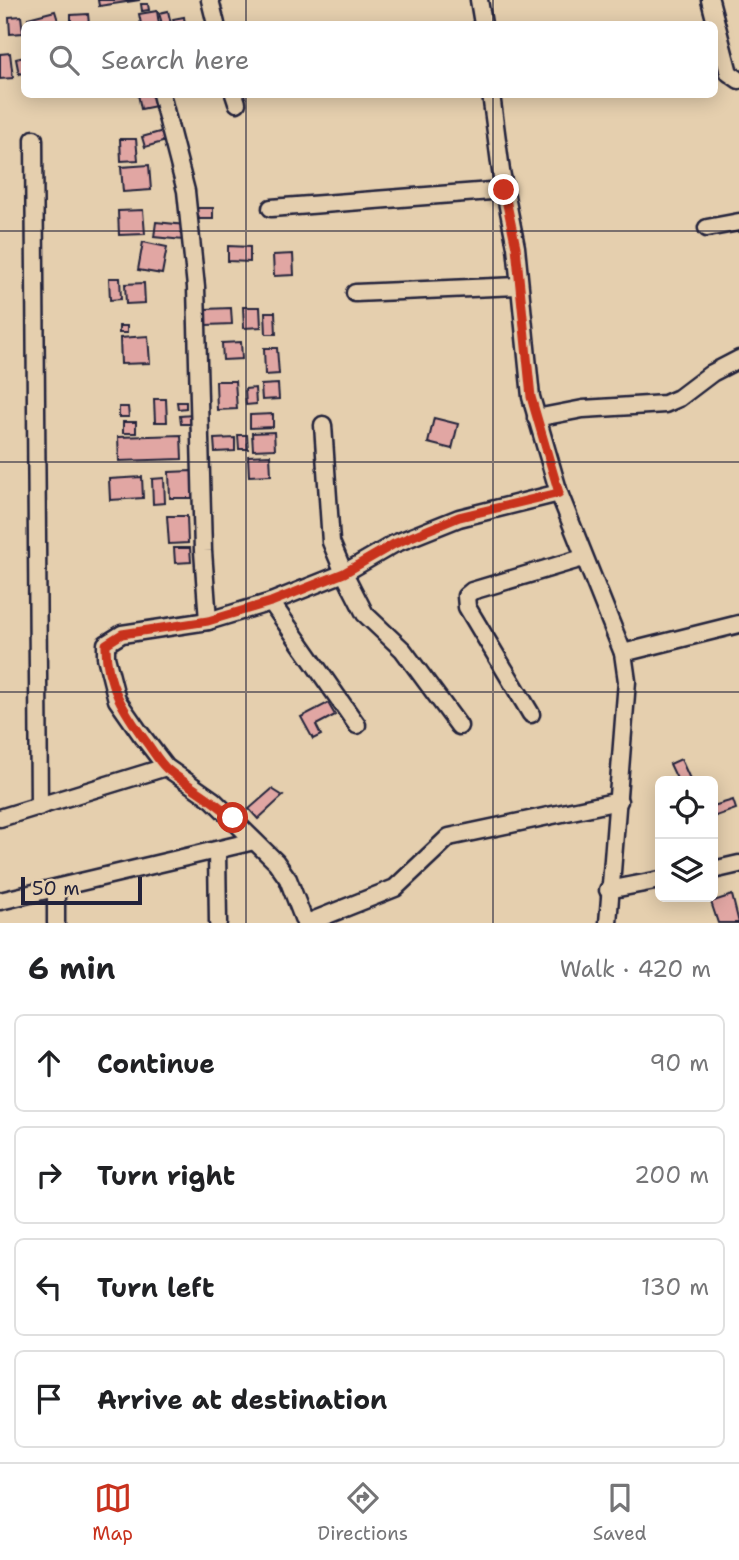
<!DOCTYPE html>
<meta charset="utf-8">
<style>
:root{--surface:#fff;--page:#f2f2f2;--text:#202124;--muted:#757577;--line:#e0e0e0;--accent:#c8321e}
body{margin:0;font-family:"Shantell Sans",sans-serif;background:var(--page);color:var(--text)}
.controls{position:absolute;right:21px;bottom:21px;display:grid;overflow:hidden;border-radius:10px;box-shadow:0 4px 18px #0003}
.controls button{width:63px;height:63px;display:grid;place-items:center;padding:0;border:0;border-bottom:2px solid var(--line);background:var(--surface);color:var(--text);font:35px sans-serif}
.scale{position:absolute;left:21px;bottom:18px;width:121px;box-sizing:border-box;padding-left:7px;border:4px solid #22223b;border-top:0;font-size:19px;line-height:24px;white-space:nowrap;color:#22223b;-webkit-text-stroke:5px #e5cfae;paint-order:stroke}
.stop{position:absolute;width:21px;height:21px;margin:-16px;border:5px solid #c8321e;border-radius:50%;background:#fff}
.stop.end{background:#c8321e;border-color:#fff;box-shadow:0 2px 7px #0008}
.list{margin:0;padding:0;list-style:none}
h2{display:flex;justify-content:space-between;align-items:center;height:91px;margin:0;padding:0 28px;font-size:30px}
h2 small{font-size:23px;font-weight:400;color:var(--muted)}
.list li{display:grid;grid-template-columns:46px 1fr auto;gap:21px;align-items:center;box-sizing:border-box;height:98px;margin:0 14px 14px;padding:0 14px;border:2px solid var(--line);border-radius:10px}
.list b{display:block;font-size:26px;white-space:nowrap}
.list em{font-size:23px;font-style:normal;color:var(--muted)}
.icon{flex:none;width:38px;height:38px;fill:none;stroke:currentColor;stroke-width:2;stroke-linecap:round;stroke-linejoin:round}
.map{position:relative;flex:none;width:739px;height:923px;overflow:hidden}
.search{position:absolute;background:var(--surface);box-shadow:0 4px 18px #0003;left:21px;right:21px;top:21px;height:77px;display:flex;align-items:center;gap:18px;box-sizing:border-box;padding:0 24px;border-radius:10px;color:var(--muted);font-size:26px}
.sheet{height:539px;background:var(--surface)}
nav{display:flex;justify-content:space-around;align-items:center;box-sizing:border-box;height:98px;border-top:2px solid var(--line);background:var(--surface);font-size:19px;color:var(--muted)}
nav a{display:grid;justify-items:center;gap:4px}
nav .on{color:var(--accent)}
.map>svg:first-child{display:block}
.building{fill:#e1a6a3;stroke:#22223b;stroke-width:2}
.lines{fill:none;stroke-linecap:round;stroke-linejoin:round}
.street-casing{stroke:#22223b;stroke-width:21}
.street{stroke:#e5cfae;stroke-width:16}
.route{stroke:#c8321e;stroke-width:9}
.grid{fill:none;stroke:#22223b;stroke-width:2;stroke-opacity:0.55}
</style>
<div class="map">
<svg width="739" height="923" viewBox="0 0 739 923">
<rect width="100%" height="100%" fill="#e5cfae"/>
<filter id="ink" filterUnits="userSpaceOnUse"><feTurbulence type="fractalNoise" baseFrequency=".0143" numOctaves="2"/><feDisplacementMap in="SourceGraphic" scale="14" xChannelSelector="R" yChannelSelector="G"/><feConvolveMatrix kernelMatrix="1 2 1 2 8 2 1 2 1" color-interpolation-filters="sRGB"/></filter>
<g filter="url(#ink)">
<g class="building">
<path d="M98 0H140L99 6Z"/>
<path d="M141 4H148L149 10 142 11Z"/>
<path d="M55 11 59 24H30L28 18Z"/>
<path d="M157 11 159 24H141L139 14Z"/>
<path d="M168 11 171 24H162L159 13Z"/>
<path d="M88 14 89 24H71V15Z"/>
<path d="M21 16 23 33 10 34 9 17Z"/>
<path d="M184 17 185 24H174L173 19Z"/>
<path d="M10 53 13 78 0 79V54Z"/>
<path d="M24 57V73L19 74 16 59Z"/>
<path d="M138 94H154L156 106 141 109Z"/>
<path d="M163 131 166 141 145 147 142 137Z"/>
<path d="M120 139H136L138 160 121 161Z"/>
<path d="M149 165 151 190 123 192 121 167Z"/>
<path d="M196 208H213V219H199Z"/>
<path d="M143 210 145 234 119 235 118 211Z"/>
<path d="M156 222 185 225 183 240 154 237Z"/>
<path d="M143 242 167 247 162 274 138 270Z"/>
<path d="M228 246 250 247V262L228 261Z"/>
<path d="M293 254 294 275 274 276 273 255Z"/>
<path d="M109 278H120L121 299 110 300Z"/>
<path d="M144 283 145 303 126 304 125 284Z"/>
<path d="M243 307H260L261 327 244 328Z"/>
<path d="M231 308 232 324 206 325 205 309Z"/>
<path d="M265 312H275L276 334H266Z"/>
<rect x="119" y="326" width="8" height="7"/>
<path d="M148 336 150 363 121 364 120 338Z"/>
<path d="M241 342 242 359 223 360 222 343Z"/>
<path d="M264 348H277L279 374 265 375Z"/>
<path d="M216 381H235L237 409 217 410Z"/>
<path d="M278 384 279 399 262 400 261 385Z"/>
<path d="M255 388 256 404 246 405 245 389Z"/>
<path d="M154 399H166L167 422H155Z"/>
<path d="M177 402H186V408L178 409Z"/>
<path d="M119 407H128L129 417H119Z"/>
<path d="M273 414V427L250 428V415Z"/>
<path d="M193 415V424H181L180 416Z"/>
<path d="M434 418 458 424 452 449 428 443Z"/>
<rect x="123" y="422" width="13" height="11"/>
<path d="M274 432 275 449 253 450 252 433Z"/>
<path d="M181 435 182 459 119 461 118 437Z"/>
<path d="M238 435H247L248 449H239Z"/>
<path d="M235 438V451L215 452 214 439Z"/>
<path d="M270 455 271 475 249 476 248 456Z"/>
<path d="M192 471 193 498H170L169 472Z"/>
<path d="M142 477 143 498 110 500 109 479Z"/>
<path d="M164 478 165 503 153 504 152 479Z"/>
<path d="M167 516H187L188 543 169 544Z"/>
<path d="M174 548H190L191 562 175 563Z"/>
<path d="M328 703 335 715 316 725 321 735 313 739 301 717Z"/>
<path d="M681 759 690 779 685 781H678L670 764Z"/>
<path d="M272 789 283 796 258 819 249 809Z"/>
<path d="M733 800 736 809 713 817V806Z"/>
<path d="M732 895 739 923H718L711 902Z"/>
</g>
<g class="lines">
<g class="street-casing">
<g id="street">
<path d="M210 0 216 24"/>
<path d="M479 0 483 24"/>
<path d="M710 0 729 73 739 80"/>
<path d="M161 94 186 191 196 287 203 551 208 621"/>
<path d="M234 94 237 103"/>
<path d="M491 94 501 171 516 247 531 397 559 493 623 653 627 681 608 923"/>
<path d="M34 139 39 807"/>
<path d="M271 208 504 190"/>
<path d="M707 228 739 222"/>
<path d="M355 293 519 286"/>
<path d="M536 418 583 409 665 404 679 398 712 373 739 359"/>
<path d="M323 425 331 542 344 573 365 614 403 650 459 726"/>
<path d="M271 602 357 725"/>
<path d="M623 653 739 624"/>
<path d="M531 714 467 607 466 596 472 591 583 558"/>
<path d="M0 818 166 767"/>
<path d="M217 851 218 923"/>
<path d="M713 870 739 864"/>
<path d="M56 890V923"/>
<path d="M608 890 660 880"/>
<path d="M0 901 254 841"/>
<path d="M305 923 288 879 276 862 213 800 166 767 140 733 117 700 106 657V644L122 634 208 621 271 602 344 573 394 544 459 518 559 493"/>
<path d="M307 923 395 888 449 837 619 801"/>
</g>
</g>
<use href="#street" class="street"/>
</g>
</g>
<g class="lines" filter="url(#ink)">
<path class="route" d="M233 818C213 799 189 787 167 769 159 762 153 751 147 743 125 713 105 683 106 644L122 634 208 621 271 602 344 573 394 544 459 517 559 493 531 397 516 247 504 190"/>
</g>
<path class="grid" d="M246 0V24M493 0V24M246 94V923M493 94V923M0 231H739M0 462H739M0 692H739"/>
</svg>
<div class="controls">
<button><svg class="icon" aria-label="locate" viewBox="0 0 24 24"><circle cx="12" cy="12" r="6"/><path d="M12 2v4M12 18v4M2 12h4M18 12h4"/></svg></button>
<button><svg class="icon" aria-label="layers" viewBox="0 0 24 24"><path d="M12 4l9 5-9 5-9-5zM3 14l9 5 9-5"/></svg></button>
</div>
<div class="scale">50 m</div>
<div class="stop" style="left:233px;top:818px"></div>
<div class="stop end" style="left:504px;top:190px"></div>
<div class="search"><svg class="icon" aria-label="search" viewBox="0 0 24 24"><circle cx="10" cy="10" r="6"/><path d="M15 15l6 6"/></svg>Search here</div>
</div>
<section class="sheet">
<h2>6 min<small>Walk · 420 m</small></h2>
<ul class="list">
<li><svg class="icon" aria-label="ahead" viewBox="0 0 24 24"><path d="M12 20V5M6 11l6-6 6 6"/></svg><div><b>Continue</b></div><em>90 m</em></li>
<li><svg class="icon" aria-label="right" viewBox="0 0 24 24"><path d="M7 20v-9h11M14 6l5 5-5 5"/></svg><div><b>Turn right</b></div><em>200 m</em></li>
<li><svg class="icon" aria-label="left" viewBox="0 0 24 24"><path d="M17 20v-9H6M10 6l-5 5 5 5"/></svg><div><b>Turn left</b></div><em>130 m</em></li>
<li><svg class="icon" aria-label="arrive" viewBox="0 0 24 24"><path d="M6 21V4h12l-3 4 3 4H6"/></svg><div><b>Arrive at destination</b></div></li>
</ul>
</section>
<nav>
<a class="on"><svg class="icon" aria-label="map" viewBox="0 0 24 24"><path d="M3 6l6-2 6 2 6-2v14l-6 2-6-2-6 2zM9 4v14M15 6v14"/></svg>Map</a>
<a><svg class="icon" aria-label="directions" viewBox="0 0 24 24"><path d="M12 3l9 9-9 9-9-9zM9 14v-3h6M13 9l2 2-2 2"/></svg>Directions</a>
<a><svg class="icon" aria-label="saved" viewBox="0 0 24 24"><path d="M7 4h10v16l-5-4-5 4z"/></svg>Saved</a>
</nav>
